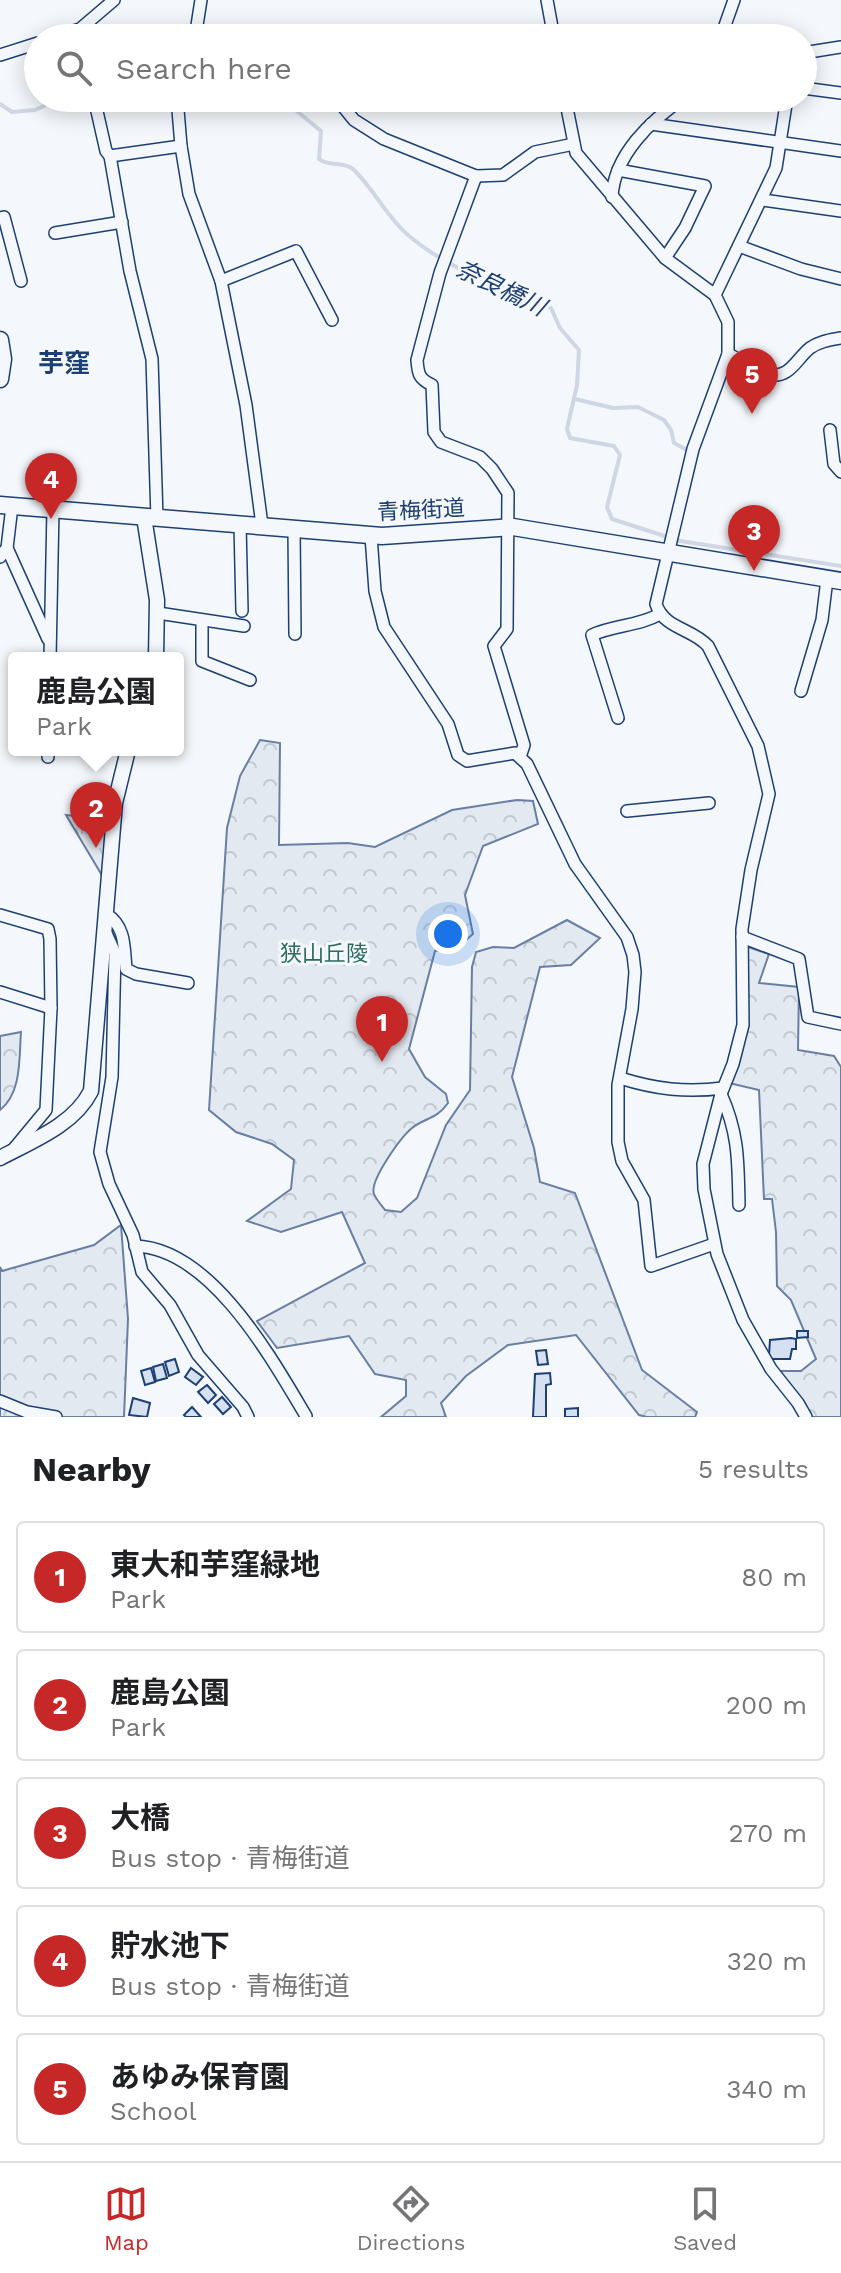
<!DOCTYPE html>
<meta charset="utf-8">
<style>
:root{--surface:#fff;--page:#f2f2f2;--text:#202124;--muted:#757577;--line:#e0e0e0;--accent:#c62828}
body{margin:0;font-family:"Work Sans","Noto Sans JP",sans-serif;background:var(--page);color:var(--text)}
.you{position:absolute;left:448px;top:934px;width:28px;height:28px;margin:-20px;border:6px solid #fff;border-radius:50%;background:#1a73e8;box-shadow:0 0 0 12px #1a73e833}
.badge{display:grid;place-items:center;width:52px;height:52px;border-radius:50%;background:var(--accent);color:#fff;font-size:26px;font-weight:700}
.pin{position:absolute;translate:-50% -66px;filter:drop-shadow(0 2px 4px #0008)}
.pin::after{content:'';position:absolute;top:42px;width:28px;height:24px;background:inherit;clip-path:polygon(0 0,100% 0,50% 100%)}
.popup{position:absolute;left:8px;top:652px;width:176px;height:104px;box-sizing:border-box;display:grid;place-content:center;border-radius:8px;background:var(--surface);filter:drop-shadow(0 2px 6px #0005);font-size:26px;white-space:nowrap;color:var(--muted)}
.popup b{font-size:30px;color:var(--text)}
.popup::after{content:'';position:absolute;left:50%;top:100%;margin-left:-16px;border:16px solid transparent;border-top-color:var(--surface)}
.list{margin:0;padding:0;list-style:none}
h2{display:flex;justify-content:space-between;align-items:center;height:104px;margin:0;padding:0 32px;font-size:34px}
h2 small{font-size:26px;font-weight:400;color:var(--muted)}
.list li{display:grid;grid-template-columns:52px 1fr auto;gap:24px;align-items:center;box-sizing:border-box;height:112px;margin:0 16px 16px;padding:0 16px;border:2px solid var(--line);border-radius:8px}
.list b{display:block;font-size:30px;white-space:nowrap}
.list p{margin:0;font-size:26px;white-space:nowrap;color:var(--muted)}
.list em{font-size:26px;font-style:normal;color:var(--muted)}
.icon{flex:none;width:44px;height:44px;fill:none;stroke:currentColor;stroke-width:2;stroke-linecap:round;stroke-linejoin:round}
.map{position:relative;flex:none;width:841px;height:1417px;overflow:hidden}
.search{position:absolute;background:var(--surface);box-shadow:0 4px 20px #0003;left:24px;right:24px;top:24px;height:88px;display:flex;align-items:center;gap:20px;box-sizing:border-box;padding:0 28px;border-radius:44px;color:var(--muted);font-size:30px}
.sheet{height:744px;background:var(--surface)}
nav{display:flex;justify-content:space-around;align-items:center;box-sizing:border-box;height:112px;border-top:2px solid var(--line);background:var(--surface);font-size:22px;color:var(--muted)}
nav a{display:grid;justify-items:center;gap:4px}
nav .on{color:var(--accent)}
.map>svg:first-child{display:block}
.forest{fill:url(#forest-crowns);stroke:#687fa3;stroke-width:2}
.park{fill:url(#park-tufts);stroke:#687fa3;stroke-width:2}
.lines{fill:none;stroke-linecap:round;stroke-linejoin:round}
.stream{stroke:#cfd7e4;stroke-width:4}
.building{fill:#d5e0f0;stroke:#1d3f73;stroke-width:2}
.minor-casing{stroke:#1d3f73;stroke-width:14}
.tertiary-casing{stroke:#1d3f73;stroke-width:17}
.primary-casing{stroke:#1d3f73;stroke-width:19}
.minor{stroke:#f4f7fb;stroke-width:11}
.tertiary{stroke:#f4f7fb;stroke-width:14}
.primary{stroke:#f4f7fb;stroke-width:16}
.labels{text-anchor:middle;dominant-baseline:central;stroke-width:6;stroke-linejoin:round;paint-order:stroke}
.street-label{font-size:22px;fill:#1d3f73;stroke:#f4f7fb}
.park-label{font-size:22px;fill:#2c6c60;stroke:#f4f7fb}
.water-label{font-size:24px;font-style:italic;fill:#1d3f73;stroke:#f4f7fb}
.quarter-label{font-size:26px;font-weight:bold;fill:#1d3f73;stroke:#f4f7fb}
</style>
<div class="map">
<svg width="841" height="1417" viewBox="0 0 841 1417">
<defs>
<pattern id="forest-crowns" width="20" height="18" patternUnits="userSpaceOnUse" patternTransform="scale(2)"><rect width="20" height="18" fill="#e3e9f0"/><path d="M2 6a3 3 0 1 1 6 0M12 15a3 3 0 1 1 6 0" fill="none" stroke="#c2c9d1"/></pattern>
<pattern id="park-tufts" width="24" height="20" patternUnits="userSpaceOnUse" patternTransform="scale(2)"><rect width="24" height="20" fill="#e3e9f0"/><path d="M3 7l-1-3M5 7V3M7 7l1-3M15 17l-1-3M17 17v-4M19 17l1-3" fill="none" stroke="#c2c9d1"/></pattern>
</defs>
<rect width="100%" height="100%" fill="#f4f7fb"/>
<g class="forest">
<path d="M260 740 280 743 279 845 348 843 375 847 452 810 517 800 533 801 538 824 483 846 465 895 473 934 458 947 435 951 409 1049 425 1077 446 1094 448 1103C436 1120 426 1117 412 1128 401 1137 369 1181 374 1194 376 1199 381 1205 385 1210L401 1212 417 1198 446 1125 470 1090 472 967 476 952 493 947 514 948 567 920 600 938 571 965 540 967 512 1077 534 1148 540 1182 575 1193 642 1370 697 1412 695 1417H647L639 1415 576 1335 508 1345 466 1376 441 1403 446 1417H381L406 1396V1380L375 1374 349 1336 277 1348 257 1321 365 1263 342 1212 281 1232 247 1221 291 1189 294 1160 272 1144 236 1132 209 1110 227 828 240 776Z"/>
<path d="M748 947 769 954 759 983 799 987 798 1050 834 1056 841 1067V1417H809L805 1403 778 1371H801L816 1359 791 1300 777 1286 776 1232 772 1199H764L759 1090 729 1083 748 1026Z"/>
<path d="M21 1032C19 1057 22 1093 0 1110V1036Z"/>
<path d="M121 1225 128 1319 124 1417H0V1267L2 1271 94 1245Z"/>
</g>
<path class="park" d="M66 815 108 820 103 877Z"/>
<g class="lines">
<g class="stream">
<path d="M281 98 321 131 319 159C328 167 344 161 353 169 374 189 386 216 408 235 448 270 503 287 551 308L560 328 579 350 577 385 567 429 570 438 614 446 620 455 607 507 612 519 680 541 841 566"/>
<path d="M0 104 12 112 35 110 61 98"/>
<path d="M575 399 613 408 638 407 664 420 671 430 674 443 687 450"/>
</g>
</g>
<g class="building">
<path d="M797 1331H808V1337L797 1338Z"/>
<path d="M791 1338 796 1339V1349H792L790 1359H772L769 1355 770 1340Z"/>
<path d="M546 1350 548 1364 538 1365 536 1351Z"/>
<path d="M175 1359 179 1372 169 1376 165 1362Z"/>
<path d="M163 1364 167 1378 156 1381 153 1367Z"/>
<path d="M151 1368 155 1382 145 1385 141 1371Z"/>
<path d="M191 1368 203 1377 196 1385 185 1377Z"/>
<path d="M550 1373 551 1384 546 1385V1417H533L535 1374Z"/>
<path d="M207 1385 216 1395 208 1403 198 1392Z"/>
<path d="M222 1397 231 1407 223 1414 214 1404Z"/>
<path d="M133 1398 150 1403 147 1417 129 1415Z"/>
<path d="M192 1407 201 1417H186L184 1415Z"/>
<path d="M578 1408V1417H565V1409Z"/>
</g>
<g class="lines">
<g class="minor-casing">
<g id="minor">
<path d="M547 0 554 38"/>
<path d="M53 38 80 29 114 0"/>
<path d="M195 38 201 0"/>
<path d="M724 38 723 31 734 0"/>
<path d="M803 53 841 47"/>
<path d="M0 55 38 43"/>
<path d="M803 88 841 93"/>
<path d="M94 98 106 151 110 156"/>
<path d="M177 98 181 146 189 194 221 281 246 405 262 525"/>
<path d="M336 98 354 120 384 139 476 176 503 175 535 152 574 144"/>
<path d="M565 98 576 153 665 258"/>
<path d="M651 124 841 151"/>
<path d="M618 170 705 186 685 228 665 258 715 295 728 322V354L693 449 656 604C664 629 692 628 708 646L758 746 769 794 751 870 742 929 743 1025 733 1064 721 1094 703 1164 704 1189 717 1254 743 1320 771 1369 798 1403 806 1417"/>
<path d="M476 176 440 273 417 360C418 374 419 379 432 385L434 432 441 442 480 457 492 469 508 493 507 629 494 646 524 745 520 757"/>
<path d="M612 197C614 155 651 120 684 98"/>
<path d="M763 200 841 211"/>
<path d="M0 218 4 217 21 281"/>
<path d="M55 233 122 222"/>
<path d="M739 246 801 269 841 279"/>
<path d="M221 281 296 251 332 320"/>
<path d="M715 295 776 168 787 98"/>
<path d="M728 354C741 360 755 370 769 374 789 380 797 358 810 348 820 341 830 340 841 338"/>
<path d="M830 430 834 464 841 472"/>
<path d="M157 518 152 359 130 271 110 156 181 146"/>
<path d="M240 524 242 611"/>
<path d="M294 528 295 634"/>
<path d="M371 536 375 591 384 627 448 724 458 755 467 761 515 753 527 764 575 864 627 937 633 955 635 972 632 1009 618 1085V1142L622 1161 644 1200 651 1266 714 1244"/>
<path d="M7 548 48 639"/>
<path d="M0 557 7 548 12 506"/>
<path d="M158 613 244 626"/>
<path d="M202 620V661L250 680"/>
<path d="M50 658 53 509"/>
<path d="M801 691 822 620 827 579"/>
<path d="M618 718 592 635C614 625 639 626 660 614"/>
<path d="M48 757V750"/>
<path d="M627 811 709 803"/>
<path d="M106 914C126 926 124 948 126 969L136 974 188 983"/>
<path d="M0 915 48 929 50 939 51 1008 46 1110 12 1151"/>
<path d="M105 931 115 953 114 994 112 1077 100 1152 109 1184 133 1235 142 1272 170 1305 198 1355 243 1407 248 1417"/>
<path d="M742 937 799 959 808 1017 841 1024"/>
<path d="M0 992 51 1008"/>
<path d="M620 1078C655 1089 686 1093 723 1088"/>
<path d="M721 1094C739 1134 738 1162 739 1205"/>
<path d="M135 1246C211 1248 272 1359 306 1416"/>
<path d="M0 1401 27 1412 56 1417"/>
</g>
</g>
<g class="tertiary-casing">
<g id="tertiary">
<path d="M144 517 157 600 156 658"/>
<path d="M0 1158C32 1141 74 1125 91 1091L115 803 128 750"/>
</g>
</g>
<g class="primary-casing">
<g id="primary">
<path d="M0 340 3 359 0 379"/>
<path d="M0 505 382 536 513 527 841 581"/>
</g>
</g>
<use href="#minor" class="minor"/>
<use href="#tertiary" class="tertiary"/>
<use href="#primary" class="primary"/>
</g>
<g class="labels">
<g class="street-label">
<text transform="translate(421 510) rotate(-3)">青梅街道</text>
</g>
<g class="park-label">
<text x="324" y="953">狭山丘陵</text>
</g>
<g class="water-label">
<text transform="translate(501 288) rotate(26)">奈良橋川</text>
</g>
<g class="quarter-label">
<text x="64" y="363">芋窪</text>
</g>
</g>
</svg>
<div class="you"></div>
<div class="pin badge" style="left:382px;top:1062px">1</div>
<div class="pin badge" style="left:96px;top:848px">2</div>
<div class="popup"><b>鹿島公園</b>Park</div>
<div class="pin badge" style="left:754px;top:571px">3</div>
<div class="pin badge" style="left:51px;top:519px">4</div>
<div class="pin badge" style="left:752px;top:414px">5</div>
<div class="search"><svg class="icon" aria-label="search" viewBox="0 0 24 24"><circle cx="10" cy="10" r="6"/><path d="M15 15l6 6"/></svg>Search here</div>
</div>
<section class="sheet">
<h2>Nearby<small>5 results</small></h2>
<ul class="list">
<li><span class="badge">1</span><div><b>東大和芋窪緑地</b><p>Park</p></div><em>80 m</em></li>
<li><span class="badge">2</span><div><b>鹿島公園</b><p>Park</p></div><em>200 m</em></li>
<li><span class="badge">3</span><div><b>大橋</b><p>Bus stop · 青梅街道</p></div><em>270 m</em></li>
<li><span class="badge">4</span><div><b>貯水池下</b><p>Bus stop · 青梅街道</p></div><em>320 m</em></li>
<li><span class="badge">5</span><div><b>あゆみ保育園</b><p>School</p></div><em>340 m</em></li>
</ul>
</section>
<nav>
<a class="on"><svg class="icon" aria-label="map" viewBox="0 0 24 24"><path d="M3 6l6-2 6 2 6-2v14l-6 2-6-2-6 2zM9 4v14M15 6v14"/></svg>Map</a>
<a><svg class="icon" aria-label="directions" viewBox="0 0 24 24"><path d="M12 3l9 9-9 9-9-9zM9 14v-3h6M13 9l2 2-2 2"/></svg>Directions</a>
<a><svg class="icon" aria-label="saved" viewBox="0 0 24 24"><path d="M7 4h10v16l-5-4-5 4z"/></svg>Saved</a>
</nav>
